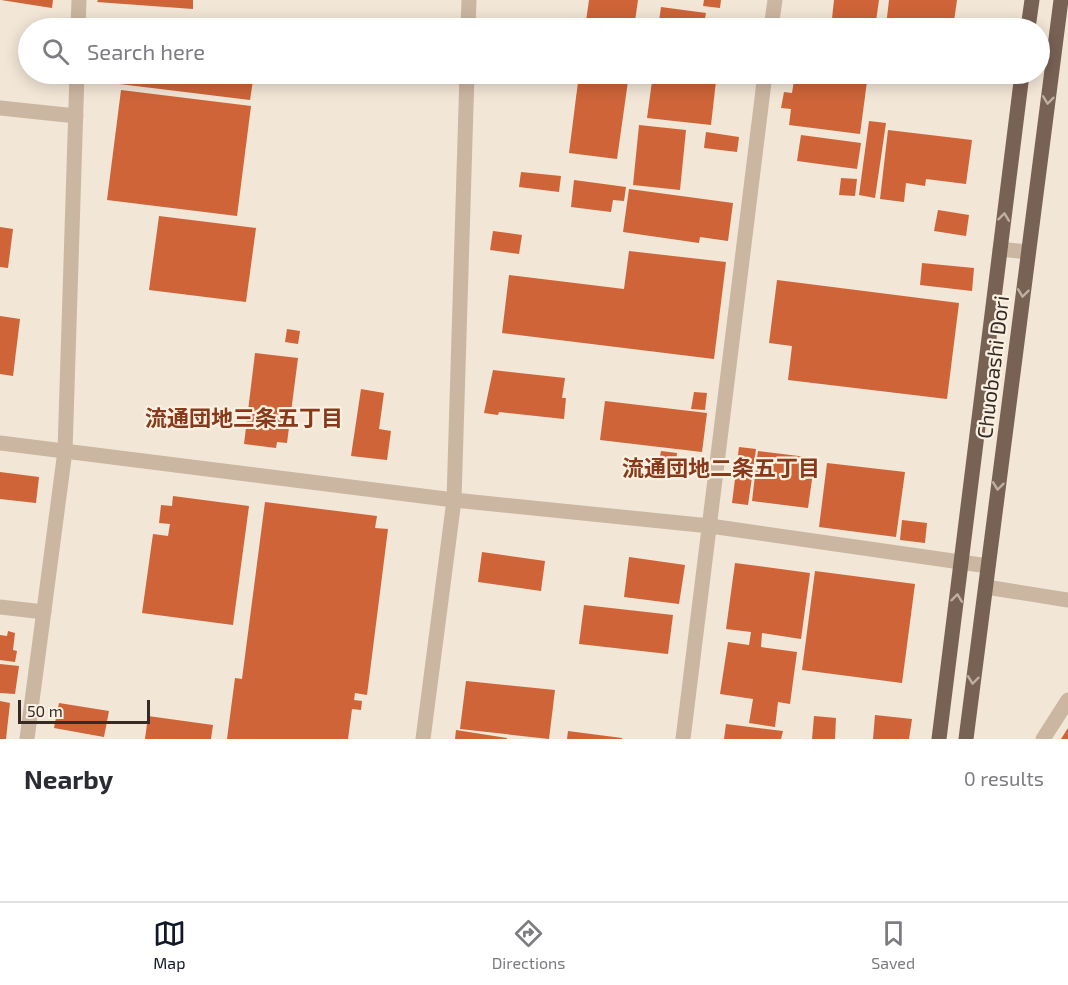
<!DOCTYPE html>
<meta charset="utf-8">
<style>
:root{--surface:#fff;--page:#f2f2f3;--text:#2b2b33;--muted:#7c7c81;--line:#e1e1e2;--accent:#111827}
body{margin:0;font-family:"Exo 2","Noto Sans JP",sans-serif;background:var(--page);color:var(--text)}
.scale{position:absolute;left:18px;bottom:15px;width:132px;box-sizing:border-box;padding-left:6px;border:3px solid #352a25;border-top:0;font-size:16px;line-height:21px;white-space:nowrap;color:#352a25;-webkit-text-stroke:4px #faf0e2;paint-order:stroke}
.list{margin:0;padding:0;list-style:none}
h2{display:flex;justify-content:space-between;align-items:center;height:78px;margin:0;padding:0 24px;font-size:26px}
h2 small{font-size:20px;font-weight:400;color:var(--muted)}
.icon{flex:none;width:33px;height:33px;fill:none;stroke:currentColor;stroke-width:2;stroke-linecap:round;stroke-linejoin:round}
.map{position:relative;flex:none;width:1068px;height:739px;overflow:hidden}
.search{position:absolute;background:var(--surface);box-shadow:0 3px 15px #0003;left:18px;right:18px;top:18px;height:66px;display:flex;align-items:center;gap:15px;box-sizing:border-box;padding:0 21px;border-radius:33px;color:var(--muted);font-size:22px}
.sheet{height:162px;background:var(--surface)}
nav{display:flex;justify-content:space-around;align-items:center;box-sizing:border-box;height:84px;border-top:2px solid var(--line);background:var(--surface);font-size:16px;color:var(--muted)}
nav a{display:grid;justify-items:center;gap:3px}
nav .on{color:var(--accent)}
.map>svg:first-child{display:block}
.building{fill:#ce6438}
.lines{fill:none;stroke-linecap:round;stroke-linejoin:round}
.minor{stroke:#cbb6a2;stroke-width:15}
.major{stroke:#786254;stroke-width:15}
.oneway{stroke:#c0b0a2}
.labels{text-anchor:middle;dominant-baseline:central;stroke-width:4.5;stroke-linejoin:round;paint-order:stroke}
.street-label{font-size:21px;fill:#352a25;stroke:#faf0e2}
.neighbourhood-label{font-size:22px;font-weight:bold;fill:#883919;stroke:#faf0e2}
</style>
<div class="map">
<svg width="1068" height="739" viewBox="0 0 1068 739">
<rect width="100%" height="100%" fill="#f2e6d6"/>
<g class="building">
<path d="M1 0H53L52 8Z"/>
<path d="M98 0H193V9L97 2Z"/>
<path d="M589 0H638L634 28H585Z"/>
<path d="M704 0H721L720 8 703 6Z"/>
<path d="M834 0H879L875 28H831Z"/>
<path d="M889 0H957L953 28 886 26Z"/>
<path d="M661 7 706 13 703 28H658Z"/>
<path d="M104 74H254L250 100 103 82Z"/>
<path d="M579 74H629L617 159 569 153Z"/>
<path d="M653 74 716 81 711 125 647 118Z"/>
<path d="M795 74H868L860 134 789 125 791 109 781 108 784 92 792 93Z"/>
<path d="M901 74H979L978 78 968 76 967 83Z"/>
<path d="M121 90 251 106 237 216 107 200Z"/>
<path d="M869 121 886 123 875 198 859 195Z"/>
<path d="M639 125 686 130 680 190 633 185Z"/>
<path d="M888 130 972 140 966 184 926 179 925 186 906 183 904 202 880 199Z"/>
<path d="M706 132 739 137 737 152 704 148Z"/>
<path d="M801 135 861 143 857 169 797 161Z"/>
<path d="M521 172 561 176 559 192 519 187Z"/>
<path d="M841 178 857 179 855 196 839 195Z"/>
<path d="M574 180 626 187 624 201 613 200 611 212 571 207Z"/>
<path d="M629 189 733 203 728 241 700 237 699 243 623 232Z"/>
<path d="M938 210 969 215 966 236 934 231Z"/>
<path d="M159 216 256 228 246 302 149 290Z"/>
<path d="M0 227 13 229 8 268 0 267Z"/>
<path d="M493 231 522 235 519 254 490 250Z"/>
<path d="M629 251 726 262 714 359 502 333 509 275 624 289Z"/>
<path d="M922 263 974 268 972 291 920 285Z"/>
<path d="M777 280 959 303 947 399 788 380 792 346 769 343Z"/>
<path d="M0 316 20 319 13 376 0 374Z"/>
<path d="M287 329 300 331 298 344 285 342Z"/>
<path d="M255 353 298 358 287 443 277 442 276 448 244 444Z"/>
<path d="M493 370 565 378 562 398H566L564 419 499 412 498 415 484 413Z"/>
<path d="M361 389 384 393 379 429 391 431 387 460 351 456Z"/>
<path d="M694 392 707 393 705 410 691 409Z"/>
<path d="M605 401 707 413 702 452 600 440Z"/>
<path d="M739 447 756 449 748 505 732 503Z"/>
<path d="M661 451 677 453 675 469 658 467Z"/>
<path d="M758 451 815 458 808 508 752 501Z"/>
<path d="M827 463 905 472 896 537 819 527Z"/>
<path d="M0 472 39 477 36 503 0 499Z"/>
<path d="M173 496 249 506 233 625 142 613 153 534 168 536 170 524 159 523 161 505 172 506Z"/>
<path d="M265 502 377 516 375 528 388 529 367 695 355 693 354 700 362 701 361 710 352 709 348 739H227L235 678 242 679Z"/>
<path d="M902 520 927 523 925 543 900 540Z"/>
<path d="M482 552 545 561 541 591 478 582Z"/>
<path d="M629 557 685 565 679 604 624 597Z"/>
<path d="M735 563 810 573 801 639 762 633 761 647 797 652 790 704 778 702 775 727 749 723 753 699 720 694 728 642 749 645 751 632 726 629Z"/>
<path d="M815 571 915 584 902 683 802 670Z"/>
<path d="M584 605 673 615 668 654 579 644Z"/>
<path d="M8 631 15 633 13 650 17 651 15 662 0 660V635L7 636Z"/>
<path d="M0 664 19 666 15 694 0 693Z"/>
<path d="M466 681 555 690 549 739 460 729Z"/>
<path d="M0 701 10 703 6 739H0Z"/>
<path d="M59 703 109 711 104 737 54 728Z"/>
<path d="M875 715 912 719 909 739H873Z"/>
<path d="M148 716 213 725 211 739H145Z"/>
<path d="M814 716 836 718 835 739H812Z"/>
<path d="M726 724 783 731 781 739H724Z"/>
<path d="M1068 728V739H1061Z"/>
<path d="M456 730 507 738V739H455Z"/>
<path d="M568 731 622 738V739H567Z"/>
</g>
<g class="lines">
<g class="minor">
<path d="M78 28 79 0"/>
<path d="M468 28 469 0"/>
<path d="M771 28 775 0"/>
<path d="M0 108 76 116"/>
<path d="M1000 249 1028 252"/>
<path d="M0 443 454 500 710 526 988 566"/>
<path d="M986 587 1068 600"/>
<path d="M0 607 44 612"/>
<path d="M27 739 65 451 77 74"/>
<path d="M423 739 454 500 467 74"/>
<path d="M683 739 765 74"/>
<path d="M1043 739 1068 700"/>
</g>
<g class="major">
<path d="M1028 28 1032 0"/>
<path d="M939 739 1022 74"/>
<path d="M966 739 1061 0"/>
</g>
</g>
<defs><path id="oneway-chevron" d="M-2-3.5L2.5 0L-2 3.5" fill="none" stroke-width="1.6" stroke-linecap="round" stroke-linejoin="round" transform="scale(1.5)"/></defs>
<g class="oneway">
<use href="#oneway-chevron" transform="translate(1048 100) rotate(97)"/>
<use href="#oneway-chevron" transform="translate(1004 217) rotate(-83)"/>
<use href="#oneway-chevron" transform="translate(1023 293) rotate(97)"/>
<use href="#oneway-chevron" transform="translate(998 486) rotate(97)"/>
<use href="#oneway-chevron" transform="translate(957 598) rotate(-83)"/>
<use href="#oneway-chevron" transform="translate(973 680) rotate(97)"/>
</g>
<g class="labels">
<g class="street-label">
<text transform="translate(992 367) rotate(-83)">Chuobashi Dori</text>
</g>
<g class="neighbourhood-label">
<text x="244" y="417">流通団地三条五丁目</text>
<text x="721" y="467">流通団地二条五丁目</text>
</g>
</g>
</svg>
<div class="scale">50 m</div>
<div class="search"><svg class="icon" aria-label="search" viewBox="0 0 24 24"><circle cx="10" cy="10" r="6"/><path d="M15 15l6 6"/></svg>Search here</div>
</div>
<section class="sheet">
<h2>Nearby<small>0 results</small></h2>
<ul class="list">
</ul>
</section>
<nav>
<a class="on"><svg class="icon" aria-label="map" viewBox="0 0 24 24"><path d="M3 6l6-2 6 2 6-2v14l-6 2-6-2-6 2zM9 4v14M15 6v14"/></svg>Map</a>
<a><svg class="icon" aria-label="directions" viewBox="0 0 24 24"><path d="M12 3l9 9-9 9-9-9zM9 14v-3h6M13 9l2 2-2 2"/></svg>Directions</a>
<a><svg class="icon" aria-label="saved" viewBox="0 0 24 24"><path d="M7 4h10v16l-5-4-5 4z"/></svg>Saved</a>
</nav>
